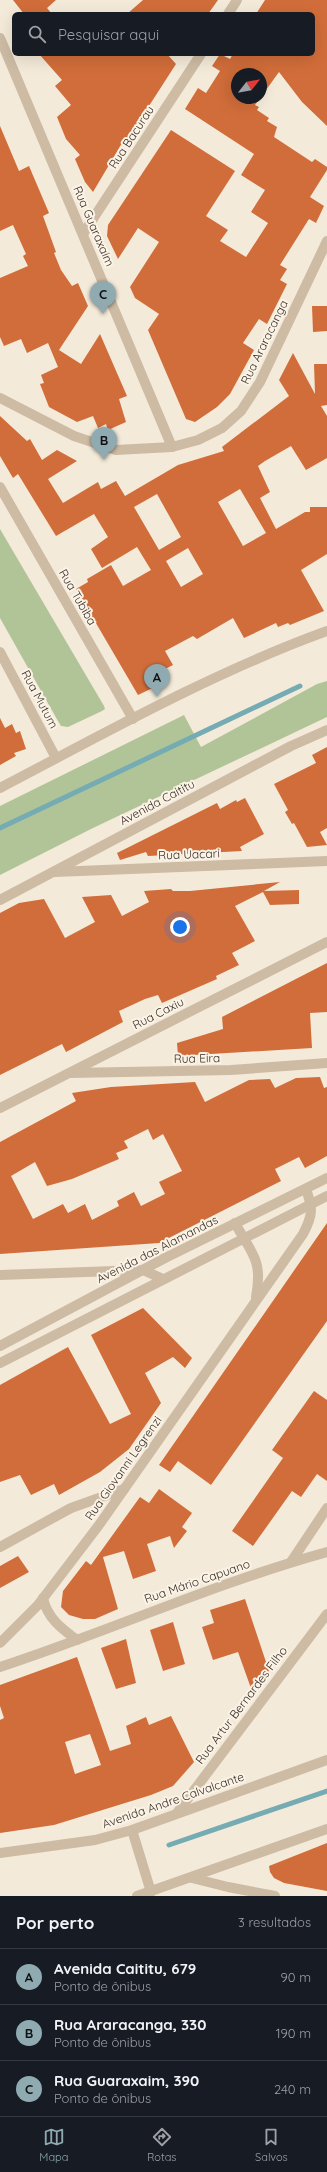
<!DOCTYPE html>
<html lang="pt">
<meta charset="utf-8">
<style>
:root{--surface:#171b24;--page:#20242c;--text:#f1f3f6;--muted:#9ea1a6;--line:#363941;--accent:#8faab1}
body{margin:0;font-family:Quicksand,sans-serif;background:var(--page);color:var(--text)}
.compass{position:absolute;left:231px;top:68px;width:36px;height:36px;border-radius:50%;background:var(--surface);box-shadow:0 4px 16px #0002;rotate:59deg}
.you{position:absolute;left:180px;top:927px;width:14px;height:14px;margin:-10px;border:3px solid #fff;border-radius:50%;background:#1a73e8;box-shadow:0 0 0 6px #1a73e833}
.badge{display:grid;place-items:center;width:26px;height:26px;border-radius:50%;background:var(--accent);color:#111;font-size:13px;font-weight:700}
.pin{position:absolute;translate:-50% -33px;filter:drop-shadow(0 1px 2px #0008)}
.pin::after{content:'';position:absolute;top:21px;width:14px;height:12px;background:inherit;clip-path:polygon(0 0,100% 0,50% 100%)}
.list{margin:0;padding:0;list-style:none}
h2{display:flex;justify-content:space-between;align-items:center;height:52px;margin:0;padding:0 16px;font-size:17px}
h2 small{font-size:13px;font-weight:400;color:var(--muted)}
.list li{display:grid;grid-template-columns:26px 1fr auto;gap:12px;align-items:center;box-sizing:border-box;height:56px;padding:0 16px;border-top:1px solid var(--line)}
.list b{display:block;font-size:15px;white-space:nowrap}
.list p{margin:0;font-size:13px;white-space:nowrap;color:var(--muted)}
.list em{font-size:13px;font-style:normal;color:var(--muted)}
.icon{flex:none;width:22px;height:22px;fill:none;stroke:currentColor;stroke-width:2;stroke-linecap:round;stroke-linejoin:round}
.map{position:relative;flex:none;width:327px;height:1896px;overflow:hidden}
.search{position:absolute;background:var(--surface);box-shadow:0 4px 16px #0002;left:12px;right:12px;top:12px;height:44px;display:flex;align-items:center;gap:10px;box-sizing:border-box;padding:0 14px;border-radius:6px;color:var(--muted);font-size:15px}
.sheet{height:220px;background:var(--surface)}
nav{display:flex;justify-content:space-around;align-items:center;box-sizing:border-box;height:56px;border-top:1px solid var(--line);background:var(--surface);font-size:11px;color:var(--muted)}
nav a{display:grid;justify-items:center;gap:2px}
nav .on{color:var(--accent)}
.map>svg:first-child{display:block}
.green{fill:#b1c498}
.lines{fill:none;stroke-linecap:round;stroke-linejoin:round}
.stream{stroke:#75abb3;stroke-width:5}
.building{fill:#d16d3a;fill-rule:evenodd}
.minor{stroke:#cdbba4;stroke-width:10}
.tertiary{stroke:#cdbba4;stroke-width:10}
.labels{text-anchor:middle;dominant-baseline:central;stroke-width:4;stroke-linejoin:round;paint-order:stroke}
.street-label{font-size:12px;fill:#372d26;stroke:#fbf3e6}
</style>
<div class="map">
<svg width="327" height="1896" viewBox="0 0 327 1896">
<rect width="100%" height="100%" fill="#f4ead9"/>
<g class="green">
<path d="M0 529 104 706 105 709 102 711 68 727 61 726 58 721 0 618Z"/>
<path d="M327 681V717L93 828 0 875V806L184 715 201 747 317 684Z"/>
</g>
<g class="lines">
<g class="stream">
<path d="M0 828 300 686"/>
<path d="M169 1845 327 1791"/>
</g>
</g>
<g class="building">
<path d="M13 0H56L47 8 52 14H24Z"/>
<path d="M143 0H218L208 14H127Z"/>
<path d="M265 0H327V126L302 102 279 72 261 97V74H237V98H260L255 105 259 107 257 110 269 118 267 121 277 127 274 137 312 162 315 159 327 167V170L310 197 324 206 316 223 309 219 280 265 287 269 280 280 287 284 267 324 259 319 243 343 254 350 230 394 217 407 195 422 186 419 148 330 159 314 135 298 130 287 159 242 138 228 118 259 107 236 108 225 171 130 235 171 206 216 228 230 220 241 246 257 268 223 251 212 265 190 241 175 254 154 185 109 198 88 206 93 220 71 212 66 220 54 230 59 233 54H313V14H256Z"/>
<path d="M39 54H167L176 64 127 140 125 138 93 192 85 182 75 159 80 155 66 139 57 117 71 105 55 86 62 80Z"/>
<path d="M0 126 19 171 29 166 49 213 43 216 56 252 54 253 61 270 72 286 78 283 88 306 59 350 81 364 100 334 127 396 119 399 126 422 108 430 106 424 98 428 93 416 77 422 49 407 40 384 44 383 41 375 58 367 48 343 27 353 21 339 4 346 0 337V278L28 266 23 256 26 254 13 225 0 231Z"/>
<path d="M312 306H327V331L313 332Z"/>
<path d="M293 353 315 394 314 364H327V405L321 406 327 416V458L306 470 291 446 265 461 258 466 270 492 260 498 276 529 305 512H310V507H327V554L301 570 324 611 290 625 288 623 278 627 276 623 244 638 233 618 197 639 193 636 165 651 173 665 159 672 165 682 138 695 76 589 88 582 87 579 111 565 123 586 151 570 137 547 102 568 91 549 108 537 94 514 56 536 18 474 13 478 0 456V416L27 441 30 439 42 460 57 450 77 461 48 479 63 503 98 482 101 489 116 481 125 496 178 465 224 451 222 447 289 396 279 380ZM240 489 266 533 243 546 218 502ZM157 494 181 537 159 550 134 507ZM188 548 203 574 181 587 166 561Z"/>
<path d="M0 718 5 728 12 724 16 733 20 731 26 749 14 753 16 756 0 765Z"/>
<path d="M327 747V828L320 832 327 845 307 847 294 823 292 824 285 812 288 810 274 784 316 763 312 755Z"/>
<path d="M245 798 264 834 240 847 242 851 148 856 146 852 120 860 117 853 217 803 220 809 236 800 237 802Z"/>
<path d="M280 882 264 891 299 890V904L270 905 263 892 235 906 255 941 232 953 239 965 216 976 217 979 162 1003 158 995 145 999 119 1011 123 1022 66 1052 62 1044 0 1075V913L19 903 44 899 65 938 95 922 82 897 111 895 122 916 149 902 144 891 171 889 173 891H190Z"/>
<path d="M327 963V1012L310 1013 312 1048 178 1056 177 1043 223 1029 222 1017Z"/>
<path d="M320 1077 324 1088 327 1087V1156L305 1168 299 1157 275 1169 281 1181 159 1243 0 1254V1142L76 1101 72 1093 111 1087 195 1082 205 1102 249 1080 270 1079 275 1088 296 1078ZM148 1129 153 1140 163 1134 182 1171 159 1182 165 1194 141 1206 134 1192 117 1201 119 1206 92 1220 85 1204 68 1213 63 1204 33 1219 11 1176 35 1162 47 1186 72 1179 119 1159 116 1153 128 1148 124 1141Z"/>
<path d="M327 1223V1321L211 1485 178 1461 170 1472 159 1465Z"/>
<path d="M143 1308 192 1358 185 1368 173 1357 145 1373 161 1403 129 1449 100 1472 59 1495 54 1484 31 1495 20 1475 0 1482V1385L68 1347 110 1424 131 1414 91 1335Z"/>
<path d="M314 1391 327 1400V1481L317 1474 301 1497 292 1491 253 1546 232 1531 283 1458 272 1450Z"/>
<path d="M159 1489 192 1513 182 1527 187 1531 174 1548 170 1536 147 1544 156 1571 133 1579 124 1551 103 1557 118 1609 95 1619H83L69 1615 61 1607 63 1591 86 1561 91 1565 140 1497 149 1503Z"/>
<path d="M18 1556 29 1572 0 1588V1566Z"/>
<path d="M245 1599 269 1671 252 1691 238 1652 213 1660 202 1627 214 1623 210 1610Z"/>
<path d="M173 1622 185 1664 163 1671 150 1630Z"/>
<path d="M126 1639 136 1683 116 1689 101 1648Z"/>
<path d="M77 1657 110 1751 131 1744 126 1726 146 1717 149 1725 171 1716 194 1762 173 1786 151 1795 54 1825 0 1833V1720L4 1718 0 1706V1685ZM90 1734 101 1765 75 1774 65 1742Z"/>
<path d="M327 1843V1891L284 1883 274 1878 270 1872 269 1866Z"/>
</g>
<g class="lines">
<g class="minor">
<path d="M228 14 237 0"/>
<path d="M0 38 172 447"/>
<path d="M83 234 201 54"/>
<path d="M0 398 74 436 116 450 172 447 198 440 222 428 241 411 260 382 327 241"/>
<path d="M0 487 133 719"/>
<path d="M0 652 56 758"/>
<path d="M0 788C107 732 214 672 327 631"/>
<path d="M55 872 327 861"/>
<path d="M0 900 291 746 327 730"/>
<path d="M71 1073 231 1070 327 1063"/>
<path d="M0 1108 327 942"/>
<path d="M235 1223C252 1254 263 1260 256 1297"/>
<path d="M0 1275 143 1270 163 1279"/>
<path d="M0 1547 71 1508 124 1489"/>
<path d="M291 1562 327 1508"/>
<path d="M43 1598C47 1618 62 1629 77 1640"/>
<path d="M0 1643 38 1605 99 1525 303 1234C313 1215 313 1209 306 1189"/>
<path d="M0 1667C110 1631 215 1583 327 1552"/>
<path d="M177 1813 327 1614"/>
<path d="M132 1830 151 1892"/>
<path d="M0 1853 95 1840 132 1830 327 1760"/>
<path d="M192 1878 228 1887 275 1896"/>
<path d="M137 1896 327 1829"/>
</g>
<g class="tertiary">
<path d="M0 1346 165 1258 327 1178"/>
<path d="M0 1363 327 1196"/>
</g>
</g>
<g class="labels">
<g class="street-label">
<text transform="translate(131 137) rotate(-57)">Rua Bacurau</text>
<text transform="translate(94 226) rotate(67)">Rua Guaraxaim</text>
<text transform="translate(264 342) rotate(-64)">Rua Araracanga</text>
<text transform="translate(78 597) rotate(60)">Rua Tubiba</text>
<text transform="translate(40 699) rotate(62)">Rua Mutum</text>
<text transform="translate(157 802) rotate(-28)">Avenida Caititu</text>
<text transform="translate(189 854) rotate(-2)">Rua Uacari</text>
<text transform="translate(158 1013) rotate(-27)">Rua Caxiu</text>
<text transform="translate(197 1058) rotate(-1)">Rua Eira</text>
<text transform="translate(157 1249) rotate(-27)">Avenida das Alamandas</text>
<text transform="translate(123 1468) rotate(-55)">Rua Giovanni Legrenzi</text>
<text transform="translate(197 1581) rotate(-19)">Rua Mário Capuano</text>
<text transform="translate(241 1705) rotate(-53)">Rua Artur Bernardes Filho</text>
<text transform="translate(173 1800) rotate(-19)">Avenida Andre Calvalcante</text>
</g>
</g>
</svg>
<svg class="compass" viewBox="-18 -18 36 36"><path d="M0-13l5 13h-10z" fill="#e53935"/><path d="M0 13l5-13h-10z" fill="#9ea1a6"/></svg>
<div class="you"></div>
<div class="pin badge" style="left:157px;top:697px">A</div>
<div class="pin badge" style="left:104px;top:460px">B</div>
<div class="pin badge" style="left:103px;top:314px">C</div>
<div class="search"><svg class="icon" aria-label="search" viewBox="0 0 24 24"><circle cx="10" cy="10" r="6"/><path d="M15 15l6 6"/></svg>Pesquisar aqui</div>
</div>
<section class="sheet">
<h2>Por perto<small>3 resultados</small></h2>
<ul class="list">
<li><span class="badge">A</span><div><b>Avenida Caititu, 679</b><p>Ponto de ônibus</p></div><em>90 m</em></li>
<li><span class="badge">B</span><div><b>Rua Araracanga, 330</b><p>Ponto de ônibus</p></div><em>190 m</em></li>
<li><span class="badge">C</span><div><b>Rua Guaraxaim, 390</b><p>Ponto de ônibus</p></div><em>240 m</em></li>
</ul>
</section>
<nav>
<a class="on"><svg class="icon" aria-label="map" viewBox="0 0 24 24"><path d="M3 6l6-2 6 2 6-2v14l-6 2-6-2-6 2zM9 4v14M15 6v14"/></svg>Mapa</a>
<a><svg class="icon" aria-label="directions" viewBox="0 0 24 24"><path d="M12 3l9 9-9 9-9-9zM9 14v-3h6M13 9l2 2-2 2"/></svg>Rotas</a>
<a><svg class="icon" aria-label="saved" viewBox="0 0 24 24"><path d="M7 4h10v16l-5-4-5 4z"/></svg>Salvos</a>
</nav>
